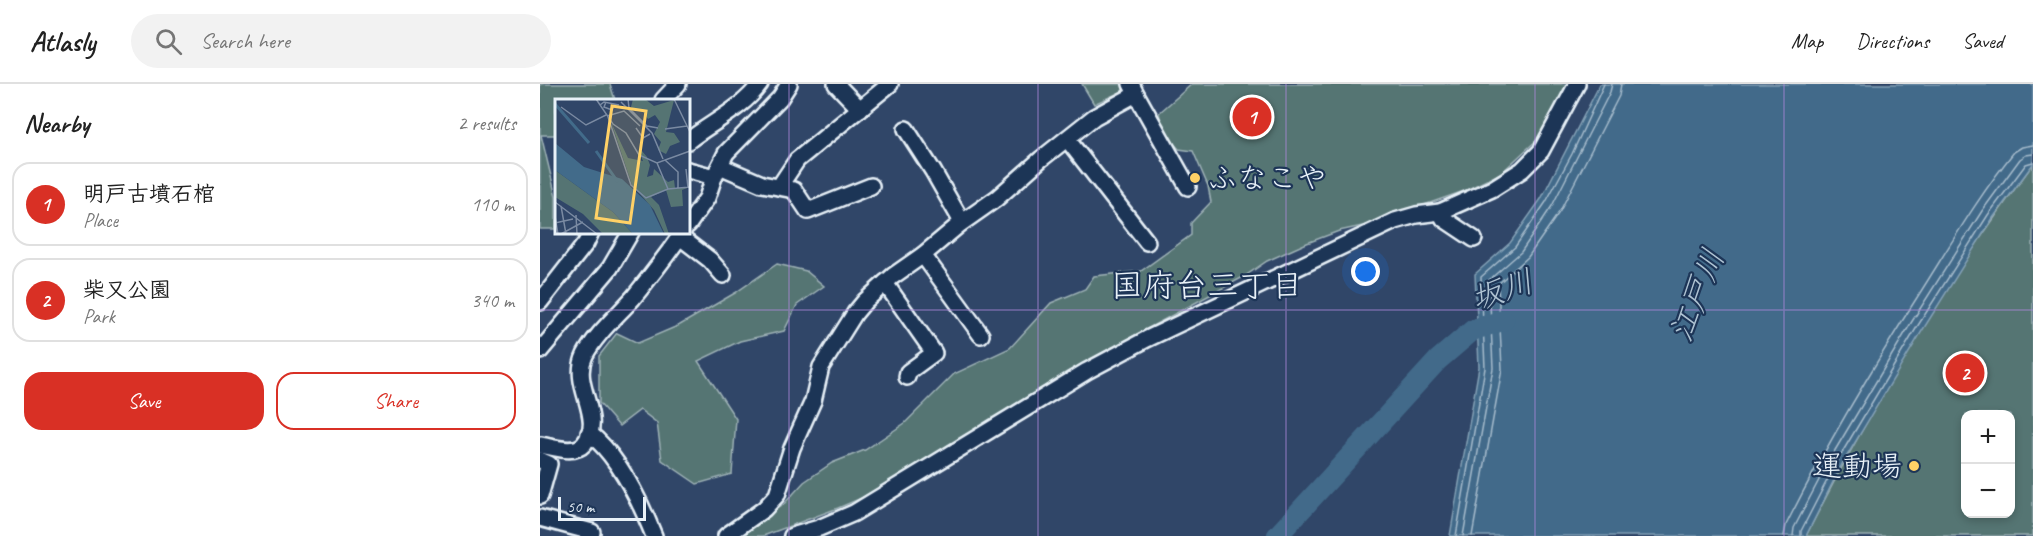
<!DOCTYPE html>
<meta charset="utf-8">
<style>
:root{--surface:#fff;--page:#f2f2f2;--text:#222;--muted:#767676;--line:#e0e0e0;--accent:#d93025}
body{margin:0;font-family:Caveat,"Klee One",sans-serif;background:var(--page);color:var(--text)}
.controls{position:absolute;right:18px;bottom:18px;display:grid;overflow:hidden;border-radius:12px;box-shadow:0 3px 9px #0003}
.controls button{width:54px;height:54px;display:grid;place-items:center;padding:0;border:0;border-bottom:2px solid var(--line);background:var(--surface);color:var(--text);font:30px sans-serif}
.scale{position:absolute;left:18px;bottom:15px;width:88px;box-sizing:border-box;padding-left:6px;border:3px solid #e8f1f8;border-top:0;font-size:16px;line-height:21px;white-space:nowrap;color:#e8f1f8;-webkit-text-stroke:4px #1d3557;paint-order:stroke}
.you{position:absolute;left:826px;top:188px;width:21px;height:21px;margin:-15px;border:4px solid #fff;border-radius:50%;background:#1a73e8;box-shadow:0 0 0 9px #1a73e833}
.badge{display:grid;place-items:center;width:39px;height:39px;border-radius:50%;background:var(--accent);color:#fff;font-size:20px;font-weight:700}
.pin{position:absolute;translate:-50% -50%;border:3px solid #fff;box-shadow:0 2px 6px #0006}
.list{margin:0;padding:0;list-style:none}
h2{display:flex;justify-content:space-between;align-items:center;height:78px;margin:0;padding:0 24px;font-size:26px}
h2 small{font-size:20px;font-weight:400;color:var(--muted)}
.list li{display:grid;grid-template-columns:39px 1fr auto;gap:18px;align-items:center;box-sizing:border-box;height:84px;margin:0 12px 12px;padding:0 12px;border:2px solid var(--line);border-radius:18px}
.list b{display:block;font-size:22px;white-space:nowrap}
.list p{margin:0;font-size:20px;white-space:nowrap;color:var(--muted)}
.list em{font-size:20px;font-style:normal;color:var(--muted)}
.actions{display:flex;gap:12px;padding:18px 24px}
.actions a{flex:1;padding:14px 0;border:2px solid var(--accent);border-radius:18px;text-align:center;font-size:21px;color:var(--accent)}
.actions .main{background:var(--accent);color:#fff}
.icon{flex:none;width:33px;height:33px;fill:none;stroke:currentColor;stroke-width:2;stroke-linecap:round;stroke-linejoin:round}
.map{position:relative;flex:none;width:1493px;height:452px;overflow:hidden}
header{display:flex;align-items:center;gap:36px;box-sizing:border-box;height:84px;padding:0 30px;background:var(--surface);border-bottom:2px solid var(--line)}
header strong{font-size:28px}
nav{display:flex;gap:33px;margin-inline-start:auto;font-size:21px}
.search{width:420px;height:54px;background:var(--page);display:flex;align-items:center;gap:15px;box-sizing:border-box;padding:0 21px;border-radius:33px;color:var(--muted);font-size:22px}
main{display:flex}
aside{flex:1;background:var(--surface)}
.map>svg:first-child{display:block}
.green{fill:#557473;stroke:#9eb2b6;stroke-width:1.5;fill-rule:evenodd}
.water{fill:#426b8a;stroke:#84a1b6;stroke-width:1.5}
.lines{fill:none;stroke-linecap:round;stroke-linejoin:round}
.shore{stroke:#a6bbcc;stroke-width:1.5}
.river{stroke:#426b8a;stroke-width:21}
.minor-casing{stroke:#e8f1f8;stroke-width:20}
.minor{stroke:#1d3557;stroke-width:15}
.grid{fill:none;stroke:#ac85d9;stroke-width:1.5;stroke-opacity:0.55}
.poi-dot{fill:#ffd166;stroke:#1d3557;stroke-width:2}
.labels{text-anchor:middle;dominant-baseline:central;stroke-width:4.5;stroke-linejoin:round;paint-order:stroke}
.poi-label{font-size:30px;fill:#e8f1f8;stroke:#1d3557;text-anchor:start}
.neighbourhood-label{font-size:32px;fill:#e8f1f8;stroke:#1d3557}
.water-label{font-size:32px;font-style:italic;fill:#aec2d2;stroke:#1d3557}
.inset-river{fill:none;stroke:#426b8a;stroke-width:3}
.inset-road{fill:none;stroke:#7a8aa2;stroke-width:1.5}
.view{fill:#ffd166;fill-opacity:0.15;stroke:#ffd166;stroke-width:3}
.inset-edge{fill:none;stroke:#e8f1f8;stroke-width:3}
</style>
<header>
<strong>Atlasly</strong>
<div class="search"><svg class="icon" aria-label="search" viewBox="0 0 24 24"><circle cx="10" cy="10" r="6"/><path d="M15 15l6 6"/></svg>Search here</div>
<nav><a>Map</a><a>Directions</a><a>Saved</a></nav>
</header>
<main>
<aside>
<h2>Nearby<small>2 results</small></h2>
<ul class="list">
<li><span class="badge">1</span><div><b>明戸古墳石棺</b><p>Place</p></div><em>110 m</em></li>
<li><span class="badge">2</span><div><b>柴又公園</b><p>Park</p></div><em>340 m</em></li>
</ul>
<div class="actions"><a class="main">Save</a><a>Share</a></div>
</aside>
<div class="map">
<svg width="1493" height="452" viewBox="0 0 1493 452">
<rect width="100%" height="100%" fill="#304668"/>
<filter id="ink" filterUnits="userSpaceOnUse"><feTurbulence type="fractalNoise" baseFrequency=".0167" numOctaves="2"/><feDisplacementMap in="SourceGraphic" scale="12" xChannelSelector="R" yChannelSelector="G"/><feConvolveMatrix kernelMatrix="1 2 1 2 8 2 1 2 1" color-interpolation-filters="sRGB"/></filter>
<g filter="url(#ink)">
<g class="green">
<path d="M0 0H70L75 16H16V51H1L16 113V145H0Z"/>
<path d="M542 0H583V7L554 20Z"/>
<path d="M652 0H1027L1000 53 961 89 924 107 827 141 799 147 767 159 727 177 705 192 527 288 347 403 298 424 223 452H187L208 442 243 421 264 398 292 379 325 366 365 339 414 290 470 264 511 219 545 205 554 192 601 187 651 151V139L671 118 668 102 653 67 639 65 623 47 619 29Z"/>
<path d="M1493 80V452H1266C1330 325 1408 195 1493 80ZM1426 330H1470V430H1426Z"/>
<path d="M237 180 266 187 284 202 257 221 244 247 200 257 158 277 196 335 192 390 157 400 122 376 117 339 100 326 79 342 59 319V272L77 249 98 259 140 241 195 209Z"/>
</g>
<path class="water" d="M1060 0H1493V80L1453 134 1382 247 1302 380 1266 452H910L939 283 935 190 970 159 1001 115Z"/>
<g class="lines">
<g class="shore">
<path d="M916 452 945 284 941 193 975 163 1006 118 1032 70 1064 0"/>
<path d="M923 452 953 284 949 196 981 168 1012 122 1070 8 1072 0"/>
<path d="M932 452 962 285 958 200 988 173 1020 127 1079 12 1081 0"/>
<path d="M1244 452 1246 441C1287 359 1334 281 1383 204 1412 158 1440 110 1474 68L1482 63 1493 61"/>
<path d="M1253 452 1254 444 1291 373 1371 239 1442 127 1480 75 1486 71 1493 70"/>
<path d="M1261 452V447L1297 377 1377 243 1448 131 1486 80 1493 78"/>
</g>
<path class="river" d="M737 452 898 276 933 246 964 236"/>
<g class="minor-casing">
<g id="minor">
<path d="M296 0 320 25"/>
<path d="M596 10 648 103"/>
<path d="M123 16 138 0"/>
<path d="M366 45 393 87 422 138"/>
<path d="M527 55 607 158"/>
<path d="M148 57C172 38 202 25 220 0"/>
<path d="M180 82 222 100 254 106 268 127 331 102"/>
<path d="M148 86 174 93"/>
<path d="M239 103 257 76 350 0"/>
<path d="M900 128 904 135 934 155"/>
<path d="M148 141 167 114 174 93 186 69 240 14 249 0"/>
<path d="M140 153 170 176 183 191"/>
<path d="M383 171 441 251"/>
<path d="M345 199 394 269 368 288 367 293"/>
<path d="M0 218 46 159 51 148"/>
<path d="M0 267 70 184 91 148"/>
<path d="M49 349C79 372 100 417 114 452"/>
<path d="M0 361C13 363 34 371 44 360 66 333 30 302 45 271 56 250 77 232 93 214 110 193 127 171 143 148"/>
<path d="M0 376 9 380 0 412"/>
<path d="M0 434 52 448 51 452"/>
<path d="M186 452 224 425 237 411 252 364 273 317 281 283 315 229 325 217 353 192 383 171 420 140 457 114 501 75 554 33 596 10 591 0"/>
<path d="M252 452 279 444 314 429 547 287 607 255 855 137 876 131 900 128 952 105 982 86 1001 67 1037 0"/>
</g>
</g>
<use href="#minor" class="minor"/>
</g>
</g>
<path class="grid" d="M249 0V452M498 0V452M746 0V452M995 0V452M1244 0V452M0 226H1493"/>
<g class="poi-dot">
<circle cx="655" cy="94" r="6"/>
<circle cx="1374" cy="382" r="6"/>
</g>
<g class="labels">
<g class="poi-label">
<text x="667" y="94">ふなこや</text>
<text x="1362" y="382" text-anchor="end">運動場</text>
</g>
<g class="neighbourhood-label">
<text x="667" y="201">国府台三丁目</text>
</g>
<g class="water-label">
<text transform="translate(962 206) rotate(-19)">坂川</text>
<text transform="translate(1157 211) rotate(-68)">江戸川</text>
</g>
</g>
<g transform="translate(15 15)">
<rect width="135" height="135" fill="#304668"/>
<path d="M78 0H90L99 7 119 1 111 33 119 34 125 43 115 47 111 55 103 51 106 43 99 35 105 23 100 16 93 20 87 11 80 12 76 8ZM56 23 73 59 88 62 84 53 87 52 92 58 95 66 92 78 98 76 99 70 113 83 119 81 120 89 135 88 127 91 128 107 116 108 111 91 96 98 104 106 114 135H110L99 111 77 86ZM0 71 58 113 78 135H48L28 115 0 98Z" fill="#557473"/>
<path d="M0 44 29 68 67 80 95 106 109 135H78L58 113 0 71Z" fill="#426b8a"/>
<path class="inset-river" d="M0 5 34 44M41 52 63 83"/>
<path class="inset-road" d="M41 0 58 25 71 34 84 56 102 64 135 52M73 0 74 9 92 27 103 29M119 0 135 33M51 3 49 8 57 11 59 7M66 3 97 34 108 60M45 6 49 3 64 6M6 8 31 26 51 16M52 17 69 12 85 27M53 18 76 86 91 99 113 90 135 88M81 29 88 39 95 35M110 30 132 27M110 61 123 73V89M102 64 113 90M131 70 133 89M0 103 42 135M6 107 11 135M21 116 22 135M0 117 3 135M0 124 18 120M6 135 28 123"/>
<path class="view" d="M57 7 91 12 75 124 41 119Z"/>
<rect width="135" height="135" class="inset-edge"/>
</g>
</svg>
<div class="controls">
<button>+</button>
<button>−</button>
</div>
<div class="scale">50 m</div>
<div class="you"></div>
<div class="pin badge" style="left:712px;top:33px">1</div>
<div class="pin badge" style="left:1425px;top:289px">2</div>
</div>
</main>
